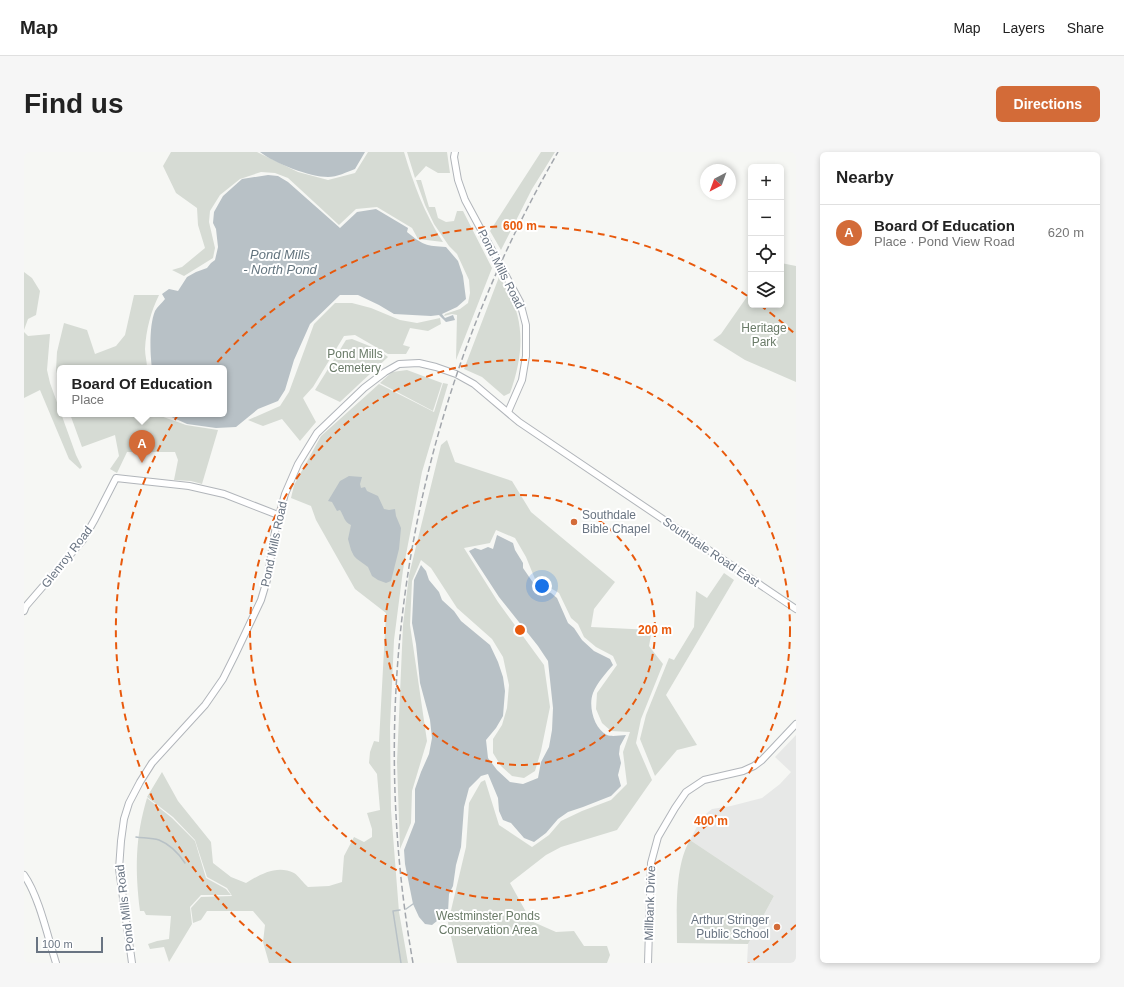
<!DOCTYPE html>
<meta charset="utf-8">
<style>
:root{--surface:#fff;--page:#f6f6f6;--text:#222;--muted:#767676;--line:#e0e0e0;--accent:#d36b38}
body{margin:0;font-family:Arial,sans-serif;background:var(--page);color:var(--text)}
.controls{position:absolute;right:12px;top:12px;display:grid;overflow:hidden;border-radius:6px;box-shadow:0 2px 6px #0003}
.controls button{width:36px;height:36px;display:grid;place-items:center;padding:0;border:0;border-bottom:1px solid var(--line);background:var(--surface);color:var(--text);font:20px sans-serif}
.compass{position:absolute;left:676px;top:12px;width:36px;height:36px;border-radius:50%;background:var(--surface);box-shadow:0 2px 6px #0003;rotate:221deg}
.scale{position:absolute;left:12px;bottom:10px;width:67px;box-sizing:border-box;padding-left:4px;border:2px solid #697482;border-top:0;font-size:11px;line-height:14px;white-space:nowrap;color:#697482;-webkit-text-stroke:3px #fff;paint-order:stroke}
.you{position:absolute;left:518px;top:434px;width:14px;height:14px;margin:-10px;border:3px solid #fff;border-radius:50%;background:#1a73e8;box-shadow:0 0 0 6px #1a73e833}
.badge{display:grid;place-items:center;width:26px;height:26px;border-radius:50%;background:var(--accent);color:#fff;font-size:13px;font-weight:700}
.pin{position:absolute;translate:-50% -33px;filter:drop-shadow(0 1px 2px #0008)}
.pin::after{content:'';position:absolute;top:21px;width:14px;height:12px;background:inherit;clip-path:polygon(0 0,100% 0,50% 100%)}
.popup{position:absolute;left:33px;top:213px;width:170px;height:52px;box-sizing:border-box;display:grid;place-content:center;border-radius:6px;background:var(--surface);filter:drop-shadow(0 1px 3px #0005);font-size:13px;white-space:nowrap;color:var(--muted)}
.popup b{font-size:15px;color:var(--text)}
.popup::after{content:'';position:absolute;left:50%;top:100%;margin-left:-8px;border:8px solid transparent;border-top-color:var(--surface)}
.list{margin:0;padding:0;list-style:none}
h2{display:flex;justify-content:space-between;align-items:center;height:52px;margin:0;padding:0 16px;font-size:17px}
h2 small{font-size:13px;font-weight:400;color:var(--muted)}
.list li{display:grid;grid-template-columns:26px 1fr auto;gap:12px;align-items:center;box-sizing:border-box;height:56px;padding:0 16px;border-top:1px solid var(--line)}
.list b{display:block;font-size:15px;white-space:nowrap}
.list p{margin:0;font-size:13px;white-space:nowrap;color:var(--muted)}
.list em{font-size:13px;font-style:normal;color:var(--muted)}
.icon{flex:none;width:22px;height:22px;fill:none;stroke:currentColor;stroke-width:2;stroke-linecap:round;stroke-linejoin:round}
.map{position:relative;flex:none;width:772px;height:811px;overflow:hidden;border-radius:6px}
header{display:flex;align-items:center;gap:24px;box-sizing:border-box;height:56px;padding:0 20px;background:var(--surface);border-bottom:1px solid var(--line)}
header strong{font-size:19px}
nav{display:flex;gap:22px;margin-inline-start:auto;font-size:14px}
.intro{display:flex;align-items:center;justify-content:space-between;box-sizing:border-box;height:96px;padding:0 24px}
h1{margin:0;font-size:28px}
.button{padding:10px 18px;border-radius:6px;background:var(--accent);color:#fff;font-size:14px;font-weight:700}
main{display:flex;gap:24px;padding:0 24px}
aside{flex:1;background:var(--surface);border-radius:6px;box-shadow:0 2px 6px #0003}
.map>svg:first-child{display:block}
.built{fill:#e7e8e7}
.green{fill:#d6dbd4}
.water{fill:#b8c1c6}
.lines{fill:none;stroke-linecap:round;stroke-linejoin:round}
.stream{stroke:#b8c1c6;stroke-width:1.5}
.secondary-casing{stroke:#b1b5ba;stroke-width:8}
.secondary{stroke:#fff;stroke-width:6}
.rail{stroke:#a2a6ac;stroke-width:1.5;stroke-dasharray:6 3;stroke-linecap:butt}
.ring{fill:none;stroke:#e8590c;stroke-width:2;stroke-dasharray:7 5}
.poi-dot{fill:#d36b38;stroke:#fff;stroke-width:1.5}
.labels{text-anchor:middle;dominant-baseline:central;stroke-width:4;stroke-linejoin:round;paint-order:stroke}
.street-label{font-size:12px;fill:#697482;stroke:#fff}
.park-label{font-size:12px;fill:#697a67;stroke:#fff}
.poi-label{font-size:12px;fill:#697482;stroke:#fff;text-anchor:start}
.water-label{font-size:13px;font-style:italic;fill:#64757f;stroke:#fff}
.centre{fill:#e8590c;stroke:#fff;stroke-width:2}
.ring-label{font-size:12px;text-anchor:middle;font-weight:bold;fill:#e8590c;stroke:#fff;stroke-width:4;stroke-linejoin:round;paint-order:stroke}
</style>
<header>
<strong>Map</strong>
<nav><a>Map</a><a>Layers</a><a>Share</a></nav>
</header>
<div class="intro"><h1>Find us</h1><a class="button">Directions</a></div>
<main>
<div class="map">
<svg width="772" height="811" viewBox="0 0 772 811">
<rect width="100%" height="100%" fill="#f6f7f4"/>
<path class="built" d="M772 583V811H723L724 792 750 744 666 688 678 665 688 657 707 654 738 646 756 632 767 620 751 605Z"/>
<g class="green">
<path d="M147 0H233L274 20 304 28 331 21 344 0H380C390 33 400 61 419 90L394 87 388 76 353 55 332 57 315 73 264 26 251 21 237 20 216 27 196 43 186 59 185 70 191 96 189 106 160 124 148 118 158 115 181 96 174 73 173 56 152 41 139 14Z"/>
<path d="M383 0H423L426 21H414L402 14 391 26Z"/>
<path d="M517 0H531L508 37 477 98 466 79Z"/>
<path d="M392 28H397L405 55H411L414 66 422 70 430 69 433 59H439L468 116 432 208 433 163 428 162 420 164 421 162 436 157 444 151 446 141 445 128 433 102 425 94 410 72 401 53Z"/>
<path d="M757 111 772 114V230L721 208 689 188 697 182 727 139V153H757Z"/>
<path d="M0 120 8 126 16 139 12 163 4 167 0 178Z"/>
<path d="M475 125C502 162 501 199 486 241L480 244 458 225 440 217Z"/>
<path d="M110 143H135C127 159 122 178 121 197 121 203 123 210 123 216H36V232L32 218 33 200 40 171 63 178 71 202 92 194 101 183Z"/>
<path d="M311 151H328L347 156 376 168 393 171 416 166 417 172 404 179 386 176 379 193 386 195 382 202H364L331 183 320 184 289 235 279 246 292 270 276 289 258 267 239 274 224 268 256 254 265 240 290 172Z"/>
<path d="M0 180 4 184 26 182 23 218 26 231 52 303 58 315 56 317 45 307 16 238 0 246Z"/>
<path d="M328 187 353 197 364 205 316 250 291 238 322 188Z"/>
<path d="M383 218 418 231 409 259 356 231 368 220Z"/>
<path d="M419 231 424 232 398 320 379 418 370 488 366 575 367 658 375 760 384 811H245L239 790 241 773 229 759H183L177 768 169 771 167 756 177 745 208 744 203 736 183 725 171 688 149 665 123 645 138 620 154 649 187 690 189 711 207 725 222 731C235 723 253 712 270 721 275 724 279 731 284 735L305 734 318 730 320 704 330 685 340 690 348 685V677L343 661 356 658 353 622 345 611 346 600 350 589 355 590 362 461 331 437 292 368 287 354 267 346 270 333 297 284 355 232 410 260Z"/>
<path d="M46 262H131L162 273 194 278 178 332 167 329 150 328 154 308 151 300H103L93 321 86 317 95 304 91 283 58 295Z"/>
<path d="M423 288 431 310 488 329 507 360 591 430 570 457 567 475 628 478 625 494 639 512 617 567 612 591 628 628 593 678 537 695 522 703 486 731 507 769 532 780 550 779 560 794H583L586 803 583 811H433L424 771 442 695 445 651 457 630 461 628 475 673 508 695 525 683 537 669 558 659 587 648 603 632 599 600 606 580 587 579 578 571 572 557 573 541 593 513 589 504 572 495 560 485 554 472 547 466 535 441 511 427 502 405 491 386 472 378 466 391 440 396 474 450 520 513 526 555 517 599 511 619 500 626 488 624 477 614 469 601V587L478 573 483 556 485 533 479 505 468 487 433 456 407 416 397 408 388 429 386 473 403 589 388 639 387 671 376 697 373 610 379 473 385 423 417 293Z"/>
<path d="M700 421 710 428 642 543 673 593 653 598 631 624 616 587 622 563 645 506 650 508 670 475 672 439 683 446Z"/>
<path d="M123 646 148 666 171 689 182 726 202 737 207 743H177L166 755 168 772 145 810 140 795 126 797 124 792 133 789 145 787 147 764 122 763 120 759H116C111 718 111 686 123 646Z"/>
<path d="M666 688 750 744 724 792 653 791C653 760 650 715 666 688Z"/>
</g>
<g class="water">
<path d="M236 0H341L331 17C323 20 313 25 304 25 286 25 250 11 236 0Z"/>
<path d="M244 23 254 24 264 30 316 76 333 60 352 57 384 76 383 80C399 93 402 94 422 95L434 109 439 124 442 147 433 155 418 162 421 166 429 163 431 168 422 170 415 163 407 164 370 162 355 153 334 143H316L286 172 270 208 261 238 254 249 234 257 212 275 192 276 163 272 141 262H200V216H128C126 202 125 173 131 159 133 155 138 151 141 147L138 142 145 137 154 139 163 125 172 120 183 116 187 111 191 108 194 95 192 77 189 71 190 60 199 44 218 27Z"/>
<path d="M325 324 338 325 336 332 337 336 341 335 343 339 354 344 360 357 365 358 371 357 372 364 377 376 375 397 367 429 362 431 354 428 348 424 344 415 333 407 330 404 327 398 324 387 327 373C320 370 320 364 316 358L313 359 308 350 304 349 316 329Z"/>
<path d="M473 383 489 391 491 398 499 411V416L510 432 516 434 519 438 527 441 533 446 544 471 550 476 558 488 570 499 586 507 589 513C582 521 573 531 569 541 564 554 570 577 583 583 588 585 597 583 602 583L596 594 595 602 597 611 594 623 597 634 587 644 559 655 544 660 534 667 522 681 510 690 500 686 487 671 479 668 475 659 474 646 464 622 457 624 445 636 440 655 437 695 432 713 429 734 425 742 424 760 408 773 401 772 395 765 389 752 381 712 380 698 391 670V637L397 620 405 602 408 586 406 568 396 531 392 492 388 471 390 428 397 413 402 419 405 428 415 440 418 448 430 459 437 469 466 493 474 510 479 525 481 539 479 564 472 576 462 588 464 606 473 618 486 630 499 632 514 626 517 610 525 595 528 578 529 556 524 509 514 494 475 445 445 399 451 396 457 398 464 395 469 397Z"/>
</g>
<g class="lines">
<g class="stream">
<path d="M112 685C119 686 128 686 135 688 145 692 155 702 161 711"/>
<path d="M382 757 389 752"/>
<path d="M376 758 369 759 377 811"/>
</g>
<g class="secondary-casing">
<g id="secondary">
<path d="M431 0 430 5 434 28 441 48 496 150 502 173V204L498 228 484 260"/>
<path d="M0 459 2 454 59 388 71 367 92 326 165 334 200 342 254 363"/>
<path d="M0 723C15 744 24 786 32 811"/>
<path d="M108 811 95 717 97 689 100 667 105 651 116 630 128 611 181 553 199 527 211 503 237 448 243 428 252 374 261 342 274 312 293 281 340 236 361 220 375 212 395 211 412 215 432 222 450 232 495 270 772 457"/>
<path d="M624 811 627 711 634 685 651 656 662 640 680 628 719 619 730 614 738 608 772 572"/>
</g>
</g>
<use href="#secondary" class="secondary"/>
<path class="rail" d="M389 811C339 528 390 249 534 0"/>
</g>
<g class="ring">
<circle cx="496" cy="478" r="135"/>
<circle cx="496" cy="478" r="270"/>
<path d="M772 773A404 404 0 0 1 725 811M267 811A404 404 0 1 1 725 145M736 153A404 404 0 0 1 772 183"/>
</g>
<g class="poi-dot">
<circle cx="550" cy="370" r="4"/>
<circle cx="753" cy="775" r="4"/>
</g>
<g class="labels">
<g class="street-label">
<text transform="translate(477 117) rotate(63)">Pond Mills Road</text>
<text transform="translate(250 392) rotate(-78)">Pond Mills Road</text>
<text transform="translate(687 400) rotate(34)">Southdale Road East</text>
<text transform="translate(43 405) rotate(-52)">Glenroy Road</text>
<text transform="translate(626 751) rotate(-88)">Millbank Drive</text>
<text transform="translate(101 756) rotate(-97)">Pond Mills Road</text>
</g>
<g class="park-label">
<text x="740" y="176">Heritage<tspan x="740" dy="14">Park</tspan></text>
<text x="331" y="202">Pond Mills<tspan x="331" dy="14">Cemetery</tspan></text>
<text x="464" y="764">Westminster Ponds<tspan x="464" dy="14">Conservation Area</tspan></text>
</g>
<g class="poi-label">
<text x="558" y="363">Southdale<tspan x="558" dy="14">Bible Chapel</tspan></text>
<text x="745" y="768" text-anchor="end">Arthur Stringer<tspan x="745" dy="14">Public School</tspan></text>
</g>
<g class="water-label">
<text x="256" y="102">Pond Mills<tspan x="256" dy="15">- North Pond</tspan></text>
</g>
</g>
<circle cx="496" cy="478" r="6" class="centre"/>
<g class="ring-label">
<text x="496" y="78">600 m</text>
<text x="631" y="482">200 m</text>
<text x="687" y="673">400 m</text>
</g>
</svg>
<div class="controls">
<button>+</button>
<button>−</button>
<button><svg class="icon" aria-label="locate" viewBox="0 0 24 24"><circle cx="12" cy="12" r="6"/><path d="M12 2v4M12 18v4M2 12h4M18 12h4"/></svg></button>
<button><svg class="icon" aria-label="layers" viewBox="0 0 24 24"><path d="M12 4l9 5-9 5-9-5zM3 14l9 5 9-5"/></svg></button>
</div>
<svg class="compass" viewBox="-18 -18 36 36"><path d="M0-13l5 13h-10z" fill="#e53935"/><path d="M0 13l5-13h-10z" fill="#767676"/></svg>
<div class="scale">100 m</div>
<div class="you"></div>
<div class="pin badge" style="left:118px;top:311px">A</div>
<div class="popup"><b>Board Of Education</b>Place</div>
</div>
<aside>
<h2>Nearby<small></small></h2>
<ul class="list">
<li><span class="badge">A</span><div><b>Board Of Education</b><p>Place · Pond View Road</p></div><em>620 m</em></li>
</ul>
</aside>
</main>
